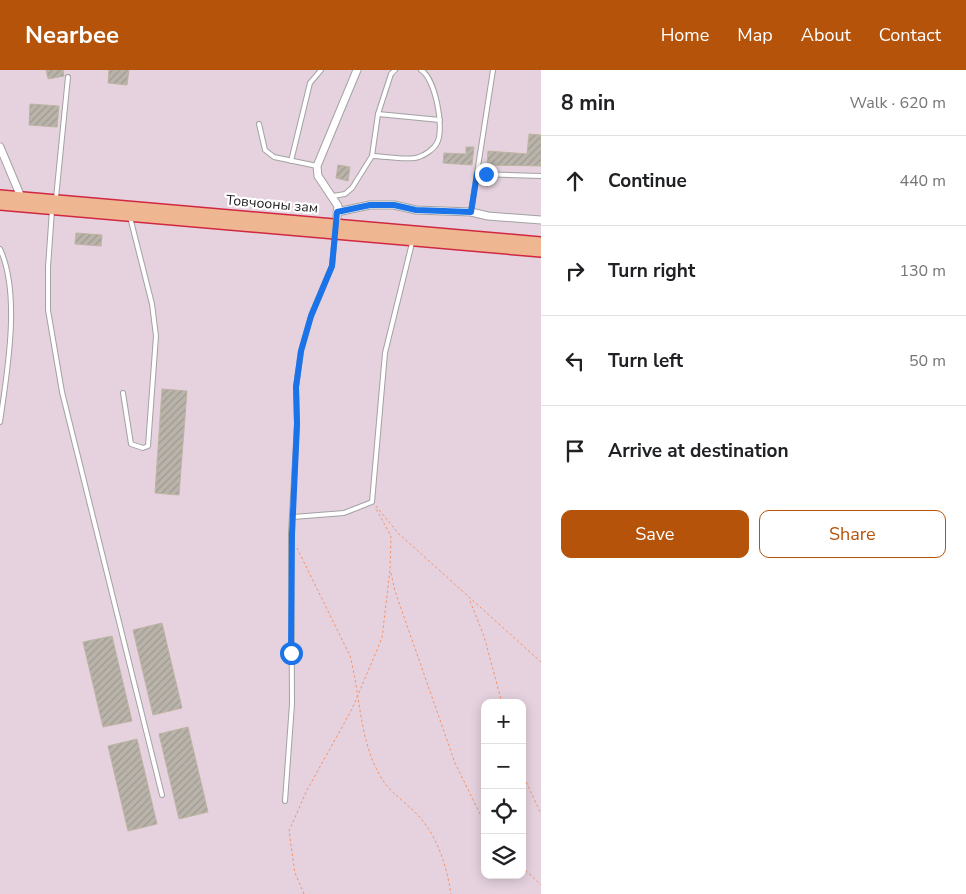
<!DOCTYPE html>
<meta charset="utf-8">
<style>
:root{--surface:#fff;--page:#f6f6f6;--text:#202124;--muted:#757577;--line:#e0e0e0;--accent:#b45309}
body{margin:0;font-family:"Nunito Sans",sans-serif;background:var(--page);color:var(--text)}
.controls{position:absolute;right:15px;bottom:15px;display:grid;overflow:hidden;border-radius:10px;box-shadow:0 2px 12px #0003}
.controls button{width:45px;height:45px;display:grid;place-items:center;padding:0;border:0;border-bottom:1px solid var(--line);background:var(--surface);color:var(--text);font:25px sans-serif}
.stop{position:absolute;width:15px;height:15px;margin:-11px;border:4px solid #1a73e8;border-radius:50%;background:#fff}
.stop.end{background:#1a73e8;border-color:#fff;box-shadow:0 1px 5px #0008}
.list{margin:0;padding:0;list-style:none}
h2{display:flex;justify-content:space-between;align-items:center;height:65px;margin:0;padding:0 20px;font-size:21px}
h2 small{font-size:16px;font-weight:400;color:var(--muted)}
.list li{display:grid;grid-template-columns:32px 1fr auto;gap:15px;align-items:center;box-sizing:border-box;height:90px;padding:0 20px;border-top:1px solid var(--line)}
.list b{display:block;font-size:19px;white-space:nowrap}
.list em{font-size:16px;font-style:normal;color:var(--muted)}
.actions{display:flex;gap:10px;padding:15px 20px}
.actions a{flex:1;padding:11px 0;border:1px solid var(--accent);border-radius:10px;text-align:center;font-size:18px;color:var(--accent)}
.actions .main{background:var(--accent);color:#fff}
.icon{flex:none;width:28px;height:28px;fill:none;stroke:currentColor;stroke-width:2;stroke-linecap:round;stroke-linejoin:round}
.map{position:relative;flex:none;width:541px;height:824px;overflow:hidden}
header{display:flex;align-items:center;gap:30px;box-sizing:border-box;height:70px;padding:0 25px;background:var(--accent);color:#fff}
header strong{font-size:24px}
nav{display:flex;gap:28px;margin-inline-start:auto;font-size:18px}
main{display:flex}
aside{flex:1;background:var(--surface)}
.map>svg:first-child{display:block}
.industrial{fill:#e5d2de;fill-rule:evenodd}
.building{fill:url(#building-hatch);stroke:#beb4a3}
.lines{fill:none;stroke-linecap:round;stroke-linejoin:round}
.service-casing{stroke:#a2a2a2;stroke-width:6}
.minor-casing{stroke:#a2a2a2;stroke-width:9}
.trunk-casing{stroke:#d12741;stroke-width:14}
.path{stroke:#f69268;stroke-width:1;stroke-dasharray:2.5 2.5;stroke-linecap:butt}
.service{stroke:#fff;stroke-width:4}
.minor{stroke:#fff;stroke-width:7}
.trunk{stroke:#eeb691;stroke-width:11}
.route{stroke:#1a73e8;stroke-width:6}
.labels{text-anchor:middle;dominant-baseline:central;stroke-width:4.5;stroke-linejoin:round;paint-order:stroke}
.street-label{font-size:14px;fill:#1b1b1b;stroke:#fff}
</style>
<header>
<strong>Nearbee</strong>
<nav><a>Home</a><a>Map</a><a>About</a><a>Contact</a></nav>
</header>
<main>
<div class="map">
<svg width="541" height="824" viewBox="0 0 541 824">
<defs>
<pattern id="building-hatch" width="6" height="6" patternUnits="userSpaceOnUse" patternTransform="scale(1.25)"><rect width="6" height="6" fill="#b9b3aa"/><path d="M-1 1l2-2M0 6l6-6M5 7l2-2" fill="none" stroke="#9e9992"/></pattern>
</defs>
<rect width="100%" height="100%" fill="#ecebe0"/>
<path class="industrial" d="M0 0H541V824H0ZM485 633H522V805H485Z"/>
<g class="building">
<path d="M46 0H63L64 6 48 9Z"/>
<path d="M109 0H129L127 15 108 13Z"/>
<path d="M30 34 59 36 57 57 29 55Z"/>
<path d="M529 64 541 65V96L487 95 488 81 527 84Z"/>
<path d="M466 77H474L472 95 443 93 444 83 466 84Z"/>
<path d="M338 95 350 97 348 111 336 108Z"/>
<path d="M76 163 102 165 101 176 75 174Z"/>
<path d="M162 319 187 321 179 425 155 423Z"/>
<path d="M162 553 182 638 153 645 133 560Z"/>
<path d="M112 566 132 651 103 657 83 572Z"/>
<path d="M188 657 208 742 179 749 159 664Z"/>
<path d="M137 669 157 754 128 761 108 676Z"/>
</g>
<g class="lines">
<g class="service-casing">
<g id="service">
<path d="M378 44 440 50"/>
<path d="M259 54 265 80 274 87 317 96"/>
<path d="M372 86C384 86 409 91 419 87 425 85 434 79 437 73 445 58 435 8 421 0"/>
<path d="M291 91 310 13 321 0"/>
<path d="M477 104 541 106"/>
<path d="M333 126 345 124 352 118 372 86 378 44 391 4 395 0"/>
<path d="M56 128 68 7"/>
<path d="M52 140 48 197V240L62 322 162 725"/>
<path d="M471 142 493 0"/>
<path d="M0 179C21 224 7 303 0 352"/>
<path d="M123 323 131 374 143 378 148 376 156 266 152 234 130 147"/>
<path d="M293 447 344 443 372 432 385 283 412 173"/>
<path d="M285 731 292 634 291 464 297 354 296 317 301 281 311 246 332 196 335 165"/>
</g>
</g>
<g class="minor-casing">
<g id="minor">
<path d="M0 77 21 127"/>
<path d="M337 142 370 135H394L416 140 471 142 488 146 541 150"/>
<path d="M336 158 338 136 318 106 317 96 357 0"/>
</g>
</g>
<g class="trunk-casing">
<g id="trunk">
<path d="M0 126 541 173"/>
<path d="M0 134 541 181"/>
</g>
</g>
<g class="path">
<path d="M376 436 398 463 541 592"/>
<path d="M297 478 350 586C361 627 359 675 384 712 394 726 411 736 422 750 439 771 447 798 451 824"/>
<path d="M391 503 395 521 455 693 485 754"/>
<path d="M470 531 484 566 502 633"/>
<path d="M522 703 541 744"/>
<path d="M522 797 541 815"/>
<path d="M304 824 295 803 289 761 306 722 352 639 382 568 390 500 391 466 375 437"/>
</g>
<use href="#service" class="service"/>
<use href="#minor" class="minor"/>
<use href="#trunk" class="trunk"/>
</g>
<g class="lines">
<path class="route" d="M291 583 292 464 297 354 296 317 301 281 311 246 332 196 337 142 370 135H394L416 140 471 142 477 104H486"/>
</g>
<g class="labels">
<g class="street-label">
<text transform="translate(272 134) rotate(5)">Товчооны зам</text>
</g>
</g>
</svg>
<div class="controls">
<button>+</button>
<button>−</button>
<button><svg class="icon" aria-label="locate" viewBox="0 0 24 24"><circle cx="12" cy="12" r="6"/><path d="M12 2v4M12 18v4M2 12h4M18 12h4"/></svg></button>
<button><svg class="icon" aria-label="layers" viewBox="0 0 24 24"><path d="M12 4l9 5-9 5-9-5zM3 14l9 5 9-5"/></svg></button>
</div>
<div class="stop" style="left:291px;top:583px"></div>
<div class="stop end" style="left:486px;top:104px"></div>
</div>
<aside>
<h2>8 min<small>Walk · 620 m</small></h2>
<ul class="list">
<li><svg class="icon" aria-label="ahead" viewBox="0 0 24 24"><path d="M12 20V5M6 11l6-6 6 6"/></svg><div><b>Continue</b></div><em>440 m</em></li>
<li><svg class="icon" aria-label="right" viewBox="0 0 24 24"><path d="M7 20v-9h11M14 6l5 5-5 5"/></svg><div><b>Turn right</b></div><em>130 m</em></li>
<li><svg class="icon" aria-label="left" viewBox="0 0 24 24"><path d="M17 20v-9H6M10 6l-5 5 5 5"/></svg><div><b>Turn left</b></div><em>50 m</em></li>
<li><svg class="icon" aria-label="arrive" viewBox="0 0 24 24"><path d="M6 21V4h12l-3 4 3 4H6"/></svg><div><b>Arrive at destination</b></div></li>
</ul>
<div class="actions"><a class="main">Save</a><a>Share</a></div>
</aside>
</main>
